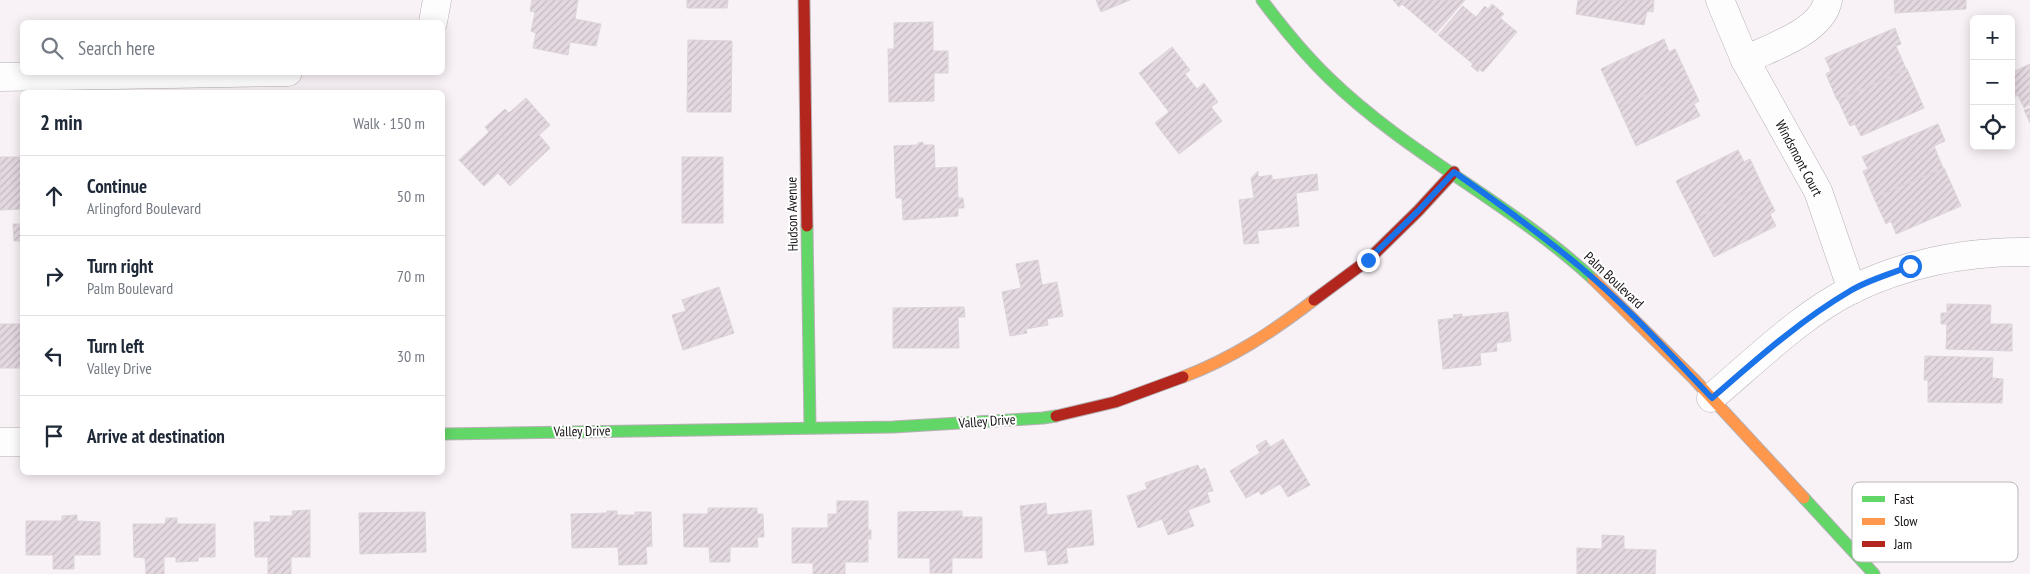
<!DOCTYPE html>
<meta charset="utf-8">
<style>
:root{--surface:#fff;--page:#f6f6f7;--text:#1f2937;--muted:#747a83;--line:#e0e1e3}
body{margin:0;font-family:"PT Sans Narrow",sans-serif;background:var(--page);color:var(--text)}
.controls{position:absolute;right:15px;top:15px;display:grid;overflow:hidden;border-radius:8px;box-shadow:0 2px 12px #0003}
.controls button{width:45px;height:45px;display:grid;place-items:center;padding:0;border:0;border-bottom:1px solid var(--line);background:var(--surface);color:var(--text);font:25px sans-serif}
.stop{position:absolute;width:15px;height:15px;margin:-11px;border:4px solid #1a73e8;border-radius:50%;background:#fff}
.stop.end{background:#1a73e8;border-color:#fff;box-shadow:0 1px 5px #0008}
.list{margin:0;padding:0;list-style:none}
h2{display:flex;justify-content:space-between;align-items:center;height:65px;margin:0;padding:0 20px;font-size:21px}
h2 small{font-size:16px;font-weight:400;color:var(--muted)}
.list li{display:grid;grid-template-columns:32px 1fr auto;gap:15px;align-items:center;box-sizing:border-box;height:80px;padding:0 20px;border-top:1px solid var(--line)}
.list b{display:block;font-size:19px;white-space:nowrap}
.list p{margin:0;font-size:16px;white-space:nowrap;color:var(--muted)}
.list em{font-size:16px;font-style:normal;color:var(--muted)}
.icon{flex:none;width:28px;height:28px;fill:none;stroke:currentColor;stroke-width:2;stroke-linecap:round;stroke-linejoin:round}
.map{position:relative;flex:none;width:2030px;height:574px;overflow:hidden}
.search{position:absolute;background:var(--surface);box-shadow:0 2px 12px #0003;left:20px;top:20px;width:425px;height:55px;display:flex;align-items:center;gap:12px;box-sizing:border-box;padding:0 18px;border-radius:8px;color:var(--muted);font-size:19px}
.panel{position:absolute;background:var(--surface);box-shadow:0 2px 12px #0003;left:20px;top:90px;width:425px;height:385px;border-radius:8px}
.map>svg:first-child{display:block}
.building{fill:url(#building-hatch);stroke:#dad5d9}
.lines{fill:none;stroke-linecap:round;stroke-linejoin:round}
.street-casing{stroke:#b6b1b5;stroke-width:29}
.fast-casing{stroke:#b6b1b5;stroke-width:13}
.slow-casing{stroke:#b6b1b5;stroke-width:13}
.jam-casing{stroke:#b6b1b5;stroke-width:13}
.street{stroke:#fefdfe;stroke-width:28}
.fast{stroke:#63d668;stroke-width:11}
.slow{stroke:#ff974d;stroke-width:11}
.jam{stroke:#b3261e;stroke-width:11}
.route{stroke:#1a73e8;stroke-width:6}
.labels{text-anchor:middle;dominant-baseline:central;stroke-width:4;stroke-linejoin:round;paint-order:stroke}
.street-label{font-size:14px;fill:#141013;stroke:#fff}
.key{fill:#fff;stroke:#b8b7b8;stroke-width:1}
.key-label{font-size:14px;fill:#141013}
</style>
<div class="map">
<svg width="2030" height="574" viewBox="0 0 2030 574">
<defs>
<pattern id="building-hatch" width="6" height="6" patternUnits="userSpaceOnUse" patternTransform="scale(1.25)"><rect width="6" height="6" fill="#e5d9e1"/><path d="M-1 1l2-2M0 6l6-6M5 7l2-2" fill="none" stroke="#c4b9c0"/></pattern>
</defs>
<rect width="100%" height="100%" fill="#f8f1f6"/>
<g class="building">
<path d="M532 0H578L575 19 601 24 596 46 570 42 568 55 533 48 536 33 531 31 535 12 530 11Z"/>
<path d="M687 0H728L727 8H687Z"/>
<path d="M1096 0H1130L1101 12Z"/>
<path d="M1393 0H1465L1436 33 1402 4 1399 7Z"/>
<path d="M1578 0H1654L1653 12 1647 11 1644 25 1576 14Z"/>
<path d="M1894 0H1966V9L1895 13Z"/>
<path d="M1492 4 1504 14 1500 18 1517 32 1483 72 1479 69 1478 72 1471 66 1473 64 1438 35 1463 6 1476 17 1485 6 1488 9Z"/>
<path d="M933 22V51H948V73H934V101L889 102 888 49H894V23Z"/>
<path d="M1895 28 1901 44 1896 46 1906 69 1837 100 1826 74 1831 71 1825 58Z"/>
<path d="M1664 39 1669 52 1675 49 1687 75 1619 108 1601 69Z"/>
<path d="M688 40 732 41 731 112H687Z"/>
<path d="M1172 47 1190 70 1185 74 1197 89 1204 83 1218 102 1211 107 1222 121 1179 154 1155 123 1169 112 1139 73Z"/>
<path d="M2030 64V105L2024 108 2018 95 2014 97 2011 90V87L2014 85 2011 80V73Z"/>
<path d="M1907 69 1924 108 1861 136 1855 124 1850 126 1838 100Z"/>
<path d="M1687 75 1699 101 1694 104 1700 116 1636 146 1619 108Z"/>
<path d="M526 98 550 125 539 135 550 148 510 186 498 173 484 186 459 160 489 132 485 127 505 109 509 113Z"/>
<path d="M2030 108V123L2024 110Z"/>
<path d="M1938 124 1945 141 1934 146 1943 168 1874 198 1863 171 1868 169 1862 157Z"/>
<path d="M923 142V145H934L935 168 957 167 958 198H963L964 208H958V216L903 220 902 198H896L894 146 918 145V143Z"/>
<path d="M1738 150 1744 162 1750 159 1762 185 1695 219 1676 181Z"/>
<path d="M0 157H22V241H14L13 224H22V209L0 210Z"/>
<rect x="682" y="157" width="41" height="66"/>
<path d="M1944 168 1961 206 1896 234 1891 221 1886 224 1874 198Z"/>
<path d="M1258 171V177L1272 175V180L1317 174 1318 190 1296 193 1299 226 1257 231 1259 243 1244 244 1239 200 1254 198 1251 178Z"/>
<path d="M1762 185 1775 211 1770 214 1776 226 1714 257 1695 219Z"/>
<path d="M1038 260 1042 285 1057 282 1063 316 1047 319 1048 325 1026 329 1027 333 1010 336 1002 292 1021 288 1016 264Z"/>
<path d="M719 287 734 333 683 350 672 315 686 311 682 300Z"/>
<path d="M1947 304 1991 305 1990 324H2012V351L1946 349 1947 324H1941V313H1947Z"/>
<path d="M964 307 965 317H958L959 348H893V308Z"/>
<path d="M1508 312 1511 341 1496 343 1497 351 1480 353 1481 365 1443 369 1438 320 1454 318 1453 315 1462 314V317Z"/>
<rect x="0" y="324" width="22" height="44"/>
<path d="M1925 356 1993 358 1992 378 2003 379 2002 403 1928 402V380H1924Z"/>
<path d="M1283 439 1310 485 1288 497 1280 484 1261 495 1259 491 1246 498 1230 471 1260 453 1256 446 1266 440 1270 447Z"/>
<path d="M1198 465 1200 470 1205 468 1213 491 1207 492 1210 502 1188 510 1194 526 1168 535 1162 519 1138 528 1127 496 1147 489 1145 483Z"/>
<path d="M837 501H868V530H871V539H868V562H845V574H813V563H792V528H828V514H837Z"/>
<path d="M1046 503 1047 515 1091 510 1094 545 1066 548 1068 563 1048 565 1046 550 1025 552 1020 506Z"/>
<path d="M708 508H757V514H763L764 537H757L758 547H730V562H710L709 547H684L683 514H708Z"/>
<path d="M310 510V557H291V574H268V557H255L254 522H271L270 516H293L292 511Z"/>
<path d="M607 511H617V515H635V512H651L652 546 646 547 647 564 619 565 618 547 572 548 571 514 607 513Z"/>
<path d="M962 511V517H982V558H952V573H930V558H898V512Z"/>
<path d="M425 512 426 552 360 554 359 513Z"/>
<path d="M77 515V521L100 522V555H74V569H53V555H26V521H62V516Z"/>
<path d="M166 518H177V524H215V557H198V561L176 562V557H164V574H146L145 558 134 557 133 524H165Z"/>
<path d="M1602 535 1624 536V549L1656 550 1655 574H1577V548L1602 549Z"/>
</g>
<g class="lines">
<g class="street-casing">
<g id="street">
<path d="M1720 0 1745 60C1771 47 1822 32 1828 0"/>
<path d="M433 22 437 0"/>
<path d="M1745 60 1818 191 1852 290"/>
<path d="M0 77 288 72"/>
<path d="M1711 398C1754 362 1802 314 1853 289 1909 262 1968 251 2030 252"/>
<path d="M0 442H22"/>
</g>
</g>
<g class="fast-casing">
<g id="fast">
<path d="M1262 0C1283 28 1304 54 1329 78 1408 155 1511 203 1593 279"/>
<path d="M807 226 810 427"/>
<path d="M442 434 893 427 1043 418 1056 416"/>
<path d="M1804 498 1874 574"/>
</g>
</g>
<g class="slow-casing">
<g id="slow">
<path d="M1593 279 1694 379 1804 498"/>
<path d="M1183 377C1233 358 1272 332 1314 300"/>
</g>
</g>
<g class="jam-casing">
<g id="jam">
<path d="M804 0 807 226"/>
<path d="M1314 300 1368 260 1418 211 1454 172"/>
<path d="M1056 416 1115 402 1183 377"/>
</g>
</g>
<use href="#street" class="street"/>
<use href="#fast" class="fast"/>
<use href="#slow" class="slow"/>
<use href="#jam" class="jam"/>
</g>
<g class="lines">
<path class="route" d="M1368 260 1418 211 1454 172C1497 202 1539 233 1579 266 1627 306 1669 353 1712 398 1756 360 1799 321 1850 291 1868 280 1891 274 1910 266"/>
</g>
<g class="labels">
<g class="street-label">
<text transform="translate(1799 158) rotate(62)">Windsmont Court</text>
<text transform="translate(792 214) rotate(-91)">Hudson Avenue</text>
<text transform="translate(1614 280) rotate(43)">Palm Boulevard</text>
<text transform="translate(987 421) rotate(-4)">Valley Drive</text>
<text transform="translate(582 431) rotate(-1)">Valley Drive</text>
</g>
</g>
<rect x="1852" y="482" width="166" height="80" rx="8" class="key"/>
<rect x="1862" y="496" width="23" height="6" fill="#63d668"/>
<rect x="1862" y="518" width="23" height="7" fill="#ff974d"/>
<rect x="1862" y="541" width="23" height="6" fill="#b3261e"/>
<g class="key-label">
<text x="1894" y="504">Fast</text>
<text x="1894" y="526">Slow</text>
<text x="1894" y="549">Jam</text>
</g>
</svg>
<div class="controls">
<button>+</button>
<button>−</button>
<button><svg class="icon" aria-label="locate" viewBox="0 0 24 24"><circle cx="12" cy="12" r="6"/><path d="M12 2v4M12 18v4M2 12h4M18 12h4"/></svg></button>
</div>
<div class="stop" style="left:1910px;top:266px"></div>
<div class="stop end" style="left:1368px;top:260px"></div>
<div class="search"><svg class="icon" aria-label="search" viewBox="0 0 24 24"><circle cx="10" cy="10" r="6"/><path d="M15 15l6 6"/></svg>Search here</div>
<section class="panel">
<h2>2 min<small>Walk · 150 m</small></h2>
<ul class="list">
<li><svg class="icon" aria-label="ahead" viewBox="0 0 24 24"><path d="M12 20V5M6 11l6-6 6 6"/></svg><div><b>Continue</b><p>Arlingford Boulevard</p></div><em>50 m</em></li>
<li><svg class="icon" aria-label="right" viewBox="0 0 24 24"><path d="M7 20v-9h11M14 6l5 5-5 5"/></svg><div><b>Turn right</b><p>Palm Boulevard</p></div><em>70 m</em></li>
<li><svg class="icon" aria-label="left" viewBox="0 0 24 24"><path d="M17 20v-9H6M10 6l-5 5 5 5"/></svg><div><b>Turn left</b><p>Valley Drive</p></div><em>30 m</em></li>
<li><svg class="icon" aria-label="arrive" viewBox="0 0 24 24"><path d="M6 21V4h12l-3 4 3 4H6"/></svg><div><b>Arrive at destination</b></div></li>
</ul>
</section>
</div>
